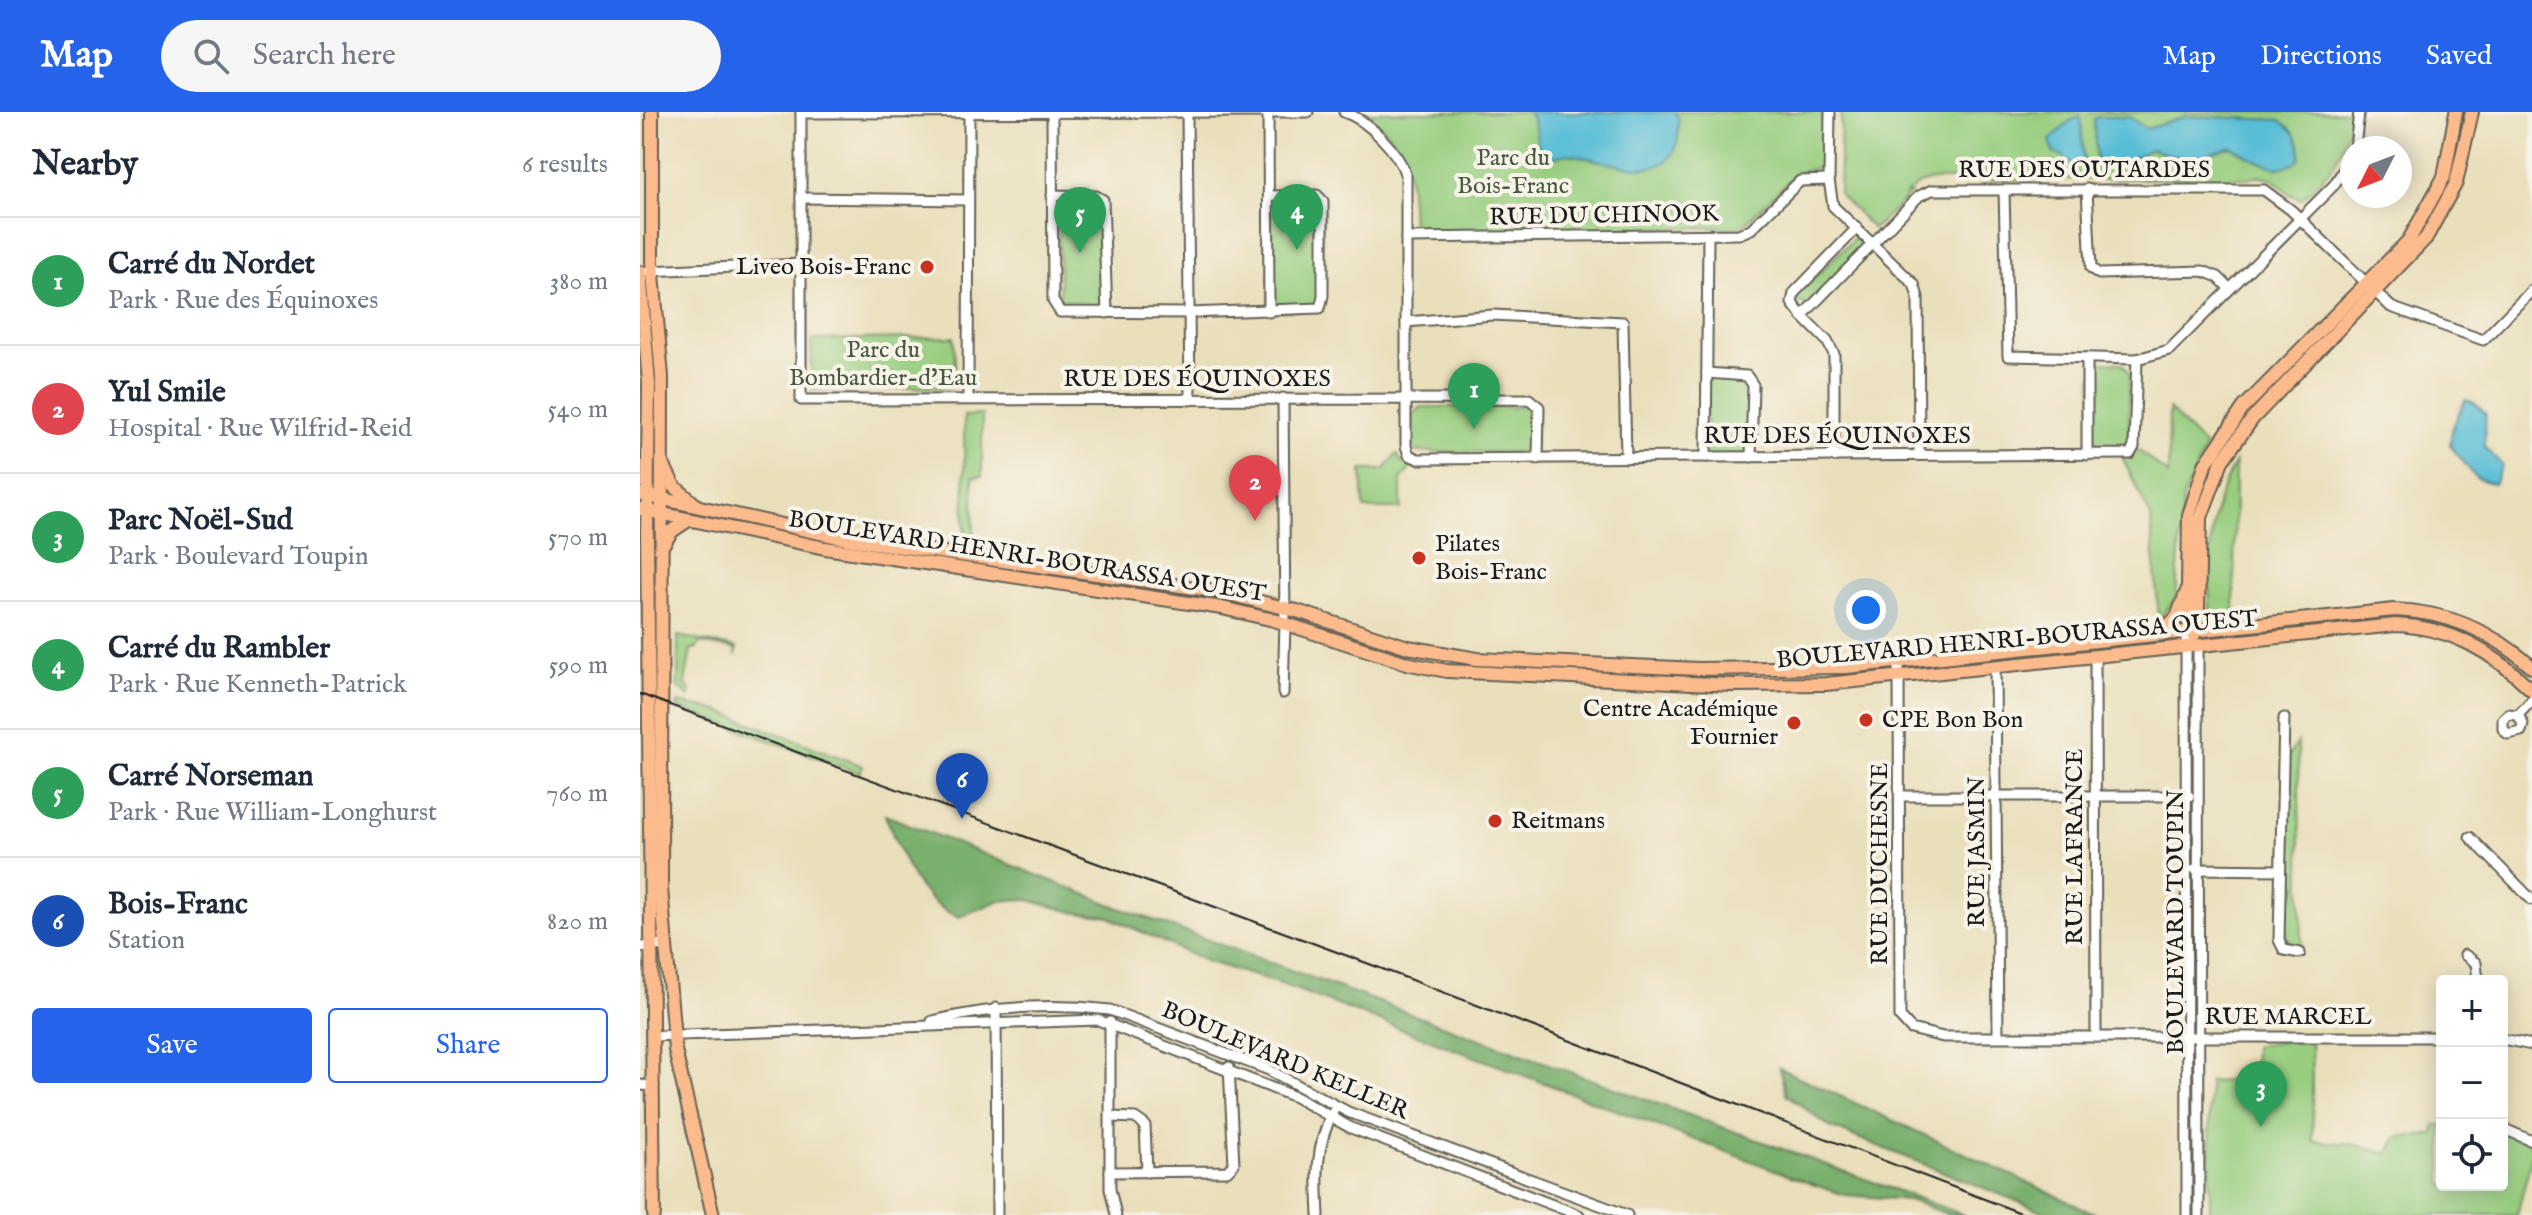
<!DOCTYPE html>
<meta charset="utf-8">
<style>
:root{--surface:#fff;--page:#f6f6f7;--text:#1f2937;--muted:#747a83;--line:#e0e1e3;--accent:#2563eb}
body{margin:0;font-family:"IM FELL English",serif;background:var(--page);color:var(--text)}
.controls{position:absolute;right:24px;bottom:24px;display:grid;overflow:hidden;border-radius:8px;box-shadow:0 4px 20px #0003}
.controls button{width:72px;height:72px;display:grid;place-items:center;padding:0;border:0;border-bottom:2px solid var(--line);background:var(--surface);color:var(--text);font:40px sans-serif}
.compass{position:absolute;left:1700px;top:24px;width:72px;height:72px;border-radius:50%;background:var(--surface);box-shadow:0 4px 20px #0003;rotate:228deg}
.you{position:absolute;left:1226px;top:498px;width:28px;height:28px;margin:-20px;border:6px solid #fff;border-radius:50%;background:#1a73e8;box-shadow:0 0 0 12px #1a73e833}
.badge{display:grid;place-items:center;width:52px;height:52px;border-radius:50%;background:var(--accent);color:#fff;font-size:26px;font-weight:700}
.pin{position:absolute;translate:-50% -66px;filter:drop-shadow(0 2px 4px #0008)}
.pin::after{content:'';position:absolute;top:42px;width:28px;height:24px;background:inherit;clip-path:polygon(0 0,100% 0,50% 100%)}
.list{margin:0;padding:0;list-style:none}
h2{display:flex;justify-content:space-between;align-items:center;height:104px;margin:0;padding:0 32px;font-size:34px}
h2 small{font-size:26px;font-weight:400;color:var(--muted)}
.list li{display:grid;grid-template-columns:52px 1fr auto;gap:24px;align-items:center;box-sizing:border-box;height:128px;padding:0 32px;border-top:2px solid var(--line)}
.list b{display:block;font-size:30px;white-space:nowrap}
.list p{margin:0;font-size:26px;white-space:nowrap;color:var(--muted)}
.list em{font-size:26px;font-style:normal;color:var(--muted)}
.actions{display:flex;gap:16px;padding:24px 32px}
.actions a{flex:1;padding:18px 0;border:2px solid var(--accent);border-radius:8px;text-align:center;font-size:28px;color:var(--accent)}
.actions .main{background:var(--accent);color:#fff}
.icon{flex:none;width:44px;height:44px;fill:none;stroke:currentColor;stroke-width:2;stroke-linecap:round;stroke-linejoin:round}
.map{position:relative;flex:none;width:1892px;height:1103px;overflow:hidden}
header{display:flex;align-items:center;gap:48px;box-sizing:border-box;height:112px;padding:0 40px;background:var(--accent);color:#fff}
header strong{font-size:38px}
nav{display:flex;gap:44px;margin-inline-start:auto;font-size:28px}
.search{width:560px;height:72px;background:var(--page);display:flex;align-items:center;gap:20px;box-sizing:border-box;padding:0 28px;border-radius:44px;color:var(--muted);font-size:30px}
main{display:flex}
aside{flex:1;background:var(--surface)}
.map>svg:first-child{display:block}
.green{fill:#98cd7f;stroke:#5a744e;stroke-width:2}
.forest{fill:#7ab06e;stroke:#4b6645;stroke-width:2}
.water{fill:#58bed6;stroke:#3a6d79;stroke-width:2}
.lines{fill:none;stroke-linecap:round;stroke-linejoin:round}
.minor-casing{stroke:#646054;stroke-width:13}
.major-casing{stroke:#646054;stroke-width:16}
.minor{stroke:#fff;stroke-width:9}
.major{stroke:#fbbb8d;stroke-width:12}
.tram{stroke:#1c1c1c;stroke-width:2}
.poi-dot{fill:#c8321e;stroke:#f7f3e8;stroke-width:3}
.labels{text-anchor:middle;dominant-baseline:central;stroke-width:8;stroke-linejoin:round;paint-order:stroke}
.park-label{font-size:24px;fill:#475a3f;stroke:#f7f3e8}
.street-label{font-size:24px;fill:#1c1c1c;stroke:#f7f3e8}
.poi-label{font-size:24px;fill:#1c1c1c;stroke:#f7f3e8;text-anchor:start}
</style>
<header>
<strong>Map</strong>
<div class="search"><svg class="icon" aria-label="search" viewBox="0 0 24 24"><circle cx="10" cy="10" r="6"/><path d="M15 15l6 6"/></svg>Search here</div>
<nav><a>Map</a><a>Directions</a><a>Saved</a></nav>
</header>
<main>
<aside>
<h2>Nearby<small>6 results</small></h2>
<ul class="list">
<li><span class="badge" style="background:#2e9e5b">1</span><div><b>Carré du Nordet</b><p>Park · Rue des Équinoxes</p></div><em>380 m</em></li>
<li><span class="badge" style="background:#e0444e">2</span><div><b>Yul Smile</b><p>Hospital · Rue Wilfrid-Reid</p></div><em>540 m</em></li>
<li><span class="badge" style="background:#2e9e5b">3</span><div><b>Parc Noël-Sud</b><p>Park · Boulevard Toupin</p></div><em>570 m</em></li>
<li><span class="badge" style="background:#2e9e5b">4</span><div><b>Carré du Rambler</b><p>Park · Rue Kenneth-Patrick</p></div><em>590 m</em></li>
<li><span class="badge" style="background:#2e9e5b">5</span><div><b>Carré Norseman</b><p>Park · Rue William-Longhurst</p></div><em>760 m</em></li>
<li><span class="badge" style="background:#1a4fb4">6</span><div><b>Bois-Franc</b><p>Station</p></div><em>820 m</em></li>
</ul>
<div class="actions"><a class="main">Save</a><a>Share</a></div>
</aside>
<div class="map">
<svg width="1892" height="1103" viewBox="0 0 1892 1103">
<rect width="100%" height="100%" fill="#f7f3e8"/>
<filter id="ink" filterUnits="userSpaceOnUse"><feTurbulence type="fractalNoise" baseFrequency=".0125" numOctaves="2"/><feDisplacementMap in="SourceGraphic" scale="16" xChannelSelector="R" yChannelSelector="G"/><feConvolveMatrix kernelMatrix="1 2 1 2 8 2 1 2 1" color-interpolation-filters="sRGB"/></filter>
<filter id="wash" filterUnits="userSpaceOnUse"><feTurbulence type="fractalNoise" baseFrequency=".006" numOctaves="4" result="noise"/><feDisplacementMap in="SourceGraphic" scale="32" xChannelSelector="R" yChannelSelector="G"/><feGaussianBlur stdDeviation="1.8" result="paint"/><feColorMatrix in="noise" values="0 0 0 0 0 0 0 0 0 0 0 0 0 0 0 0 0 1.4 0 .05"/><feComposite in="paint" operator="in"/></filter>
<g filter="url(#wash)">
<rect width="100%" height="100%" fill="#eadfbb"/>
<g class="green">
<path d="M718 0H1182V50L1180 55 1155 62 1102 115 772 120C770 68 773 27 718 0Z"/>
<path d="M1201 0H1711C1706 40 1691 61 1662 87 1639 83 1640 58 1609 66L1292 68 1279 72 1266 82H1271L1233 117 1199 82Z"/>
<path d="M677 83 683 89 680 196 629 200V84Z"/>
<path d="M425 87 455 88 461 94 462 192 456 197H426L420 188 418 92Z"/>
<path d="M1216 124 1222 135 1167 193 1156 189 1157 183Z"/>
<path d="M314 225 316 275 172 278 171 228Z"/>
<path d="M1460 250 1482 251 1489 260V327L1482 335 1462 336 1453 326 1452 266Z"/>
<path d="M1067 261 1093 262 1113 273 1111 345H1066Z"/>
<path d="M781 295H888L896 301 894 336 886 340H777L772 334V304Z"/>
<path d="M1529 297 1565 335 1543 387 1536 485 1519 508 1511 405 1483 347 1497 337 1528 363Z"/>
<path d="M342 303V364L333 365 334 432 325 430 324 304Z"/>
<path d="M757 342 762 350 772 355 761 367V397H724L722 358H744Z"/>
<path d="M1595 350 1594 504 1577 505 1570 501C1568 447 1568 398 1595 350Z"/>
<path d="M38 524 97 536 96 542 94 537 59 531 57 537H51L45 572 51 579 49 585 38 575Z"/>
<path d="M38 591 79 599 223 654 220 661 37 595Z"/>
<path d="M1658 630 1662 835 1652 833 1646 823 1647 646Z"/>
<path d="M1671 925 1673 1029 1712 1032 1748 1042 1757 1025 1794 1023 1795 1013H1802V1073H1862V1017L1892 1029V1043L1877 1103H1570L1569 970 1613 968 1614 934Z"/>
</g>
<g class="forest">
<path d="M245 703 480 796 1324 1103H1309L1269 1088 1205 1083 1172 1072 644 873 565 849 467 804 437 801 384 787 358 789 319 805C275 789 262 744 245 703Z"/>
<path d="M1139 956 1458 1103H1412L1190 1015 1146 982Z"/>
</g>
<g class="water">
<path d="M888 0H1034L1039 6C1037 15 1039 24 1037 32 1025 77 961 46 933 43 924 41 916 45 908 48 893 40 900 14 888 0Z"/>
<path d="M1547 4 1640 8C1654 17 1664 32 1659 48 1636 66 1614 45 1591 35 1552 46 1551 51 1511 37L1478 53 1456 48 1454 8 1458 5H1489L1507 17Z"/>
<path d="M1441 5 1444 54 1432 53 1423 44 1413 41 1410 28 1431 8Z"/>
<path d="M1825 288 1833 290 1846 302 1844 334 1862 353 1854 372 1836 366 1810 333 1812 317Z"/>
</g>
</g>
<g filter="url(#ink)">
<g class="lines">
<g class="minor-casing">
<g id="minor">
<path d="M161 0V288L889 287 899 295 898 347"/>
<path d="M704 0C728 8 759 40 766 64V334L769 343 778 347 1490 342 1494 335 1497 247"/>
<path d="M1190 0 1189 68 1193 94 1274 172 1278 185 1279 343"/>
<path d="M161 1 668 0"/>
<path d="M628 1 629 200"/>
<path d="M412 2 413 189 420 200 549 201 680 196 683 184V89L677 83 629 84"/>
<path d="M547 2 550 288"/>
<path d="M1715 36 1719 0"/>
<path d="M1447 77 1451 156 1459 162 1563 159 1578 165 1589 176"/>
<path d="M1364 78 1368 244 1497 247 1529 238 1694 73 1712 44"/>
<path d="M412 83 456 84 463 88 467 201"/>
<path d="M161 86 328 88"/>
<path d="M1217 116 1154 181 1152 191 1162 204 1279 84 1292 78H1624L1651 98 1751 195 1843 228 1892 178"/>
<path d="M766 126 1099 122 1111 117 1160 69 1189 68"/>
<path d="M8 159 161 152"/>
<path d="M1162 204 1187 229 1194 242V345"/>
<path d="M766 210 853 203 983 210 986 346"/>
<path d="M1067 261 1107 264 1113 273 1111 345"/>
<path d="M328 287 329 2"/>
<path d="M1447 343V246"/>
<path d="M1066 345 1068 124"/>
<path d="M1546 519 1547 1103"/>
<path d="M1558 533 1559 1103"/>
<path d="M1455 544 1456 925"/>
<path d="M1259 550 1260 905 1271 917 1303 925H1802"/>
<path d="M1355 555 1358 924"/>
<path d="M643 581 645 511 643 286"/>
<path d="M1878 603 1883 612 1881 619 1868 622 1863 617V607L1868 602 1878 603 1892 588"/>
<path d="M1644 606 1639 828 1644 838 1660 841"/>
<path d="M1260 684H1549"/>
<path d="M1830 725 1892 788"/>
<path d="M1555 757 1640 758"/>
<path d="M0 835 26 833"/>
<path d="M1825 843 1836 851 1838 869"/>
<path d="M356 896 357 1103"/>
<path d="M292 909C350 895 410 891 470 898L629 958 708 1000 987 1103"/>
<path d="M470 910V1077L476 1103"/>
<path d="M13 924 458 908 655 985 711 1016 939 1103"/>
<path d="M1862 927 1892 933"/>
<path d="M0 973 14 974"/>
<path d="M471 1005 495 1006 505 1013 507 1060"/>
<path d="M1862 1016 1892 1029"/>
<path d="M470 1060 587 1059 594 1052 589 955"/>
<path d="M679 1103C677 1065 675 1035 693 1000"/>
</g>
</g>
<g class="major-casing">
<g id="major">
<path d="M12 0V150L22 265 21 776 35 938 73 1103"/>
<path d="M0 160 9 272 7 421 14 1103"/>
<path d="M24 354 34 374 55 392"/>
<path d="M0 382 207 427 576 479 657 499 768 535 837 547 1059 557 1207 555 1754 498C1808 500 1852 519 1892 555"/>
<path d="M0 397 185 436 582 496 634 508 770 552 807 559 1092 573 1186 572 1755 513C1811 515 1853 540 1892 578"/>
<path d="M20 437 32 419 47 409"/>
<path d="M1558 498 1560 408 1582 349 1613 306 1786 126 1816 71 1832 0"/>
<path d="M1519 522 1537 505 1547 479"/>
<path d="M1554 523 1548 475 1549 403 1565 353 1604 295 1769 128 1804 65 1816 0"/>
</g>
</g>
<use href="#minor" class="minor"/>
<use href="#major" class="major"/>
<path class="tram" d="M0 582 732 853 1386 1103"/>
</g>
</g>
<g class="poi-dot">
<circle cx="287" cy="155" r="8"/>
<circle cx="779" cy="446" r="8"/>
<circle cx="1226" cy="608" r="8"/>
<circle cx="1154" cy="611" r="8"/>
<circle cx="855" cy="709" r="8"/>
</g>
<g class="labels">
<g class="park-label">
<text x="873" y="46">Parc du<tspan x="873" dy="28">Bois-Franc</tspan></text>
<text x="243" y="238">Parc du<tspan x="243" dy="28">Bombardier-d'Eau</tspan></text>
</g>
<g class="street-label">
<text x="1444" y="58">RUE DES OUTARDES</text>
<text transform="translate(964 104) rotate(-1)">RUE DU CHINOOK</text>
<text x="557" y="267">RUE DES ÉQUINOXES</text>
<text x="1197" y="324">RUE DES ÉQUINOXES</text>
<text transform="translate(387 445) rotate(9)">BOULEVARD HENRI-BOURASSA OUEST</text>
<text transform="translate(1377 528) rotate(-5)">BOULEVARD HENRI-BOURASSA OUEST</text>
<text transform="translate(1435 735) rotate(-90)">RUE LAFRANCE</text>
<text transform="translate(1337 740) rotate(-90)">RUE JASMIN</text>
<text transform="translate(1240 752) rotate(-90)">RUE DUCHESNE</text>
<text transform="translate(1536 810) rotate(-90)">BOULEVARD TOUPIN</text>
<text x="1648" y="905">RUE MARCEL</text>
<text transform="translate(645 949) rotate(23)">BOULEVARD KELLER</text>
</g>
<g class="poi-label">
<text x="271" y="155" text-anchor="end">Liveo Bois-Franc</text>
<text x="795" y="432">Pilates<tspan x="795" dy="28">Bois-Franc</tspan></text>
<text x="1138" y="597" text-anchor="end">Centre Académique<tspan x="1138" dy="28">Fournier</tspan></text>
<text x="1242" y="608">CPE Bon Bon</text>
<text x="871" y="709">Reitmans</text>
</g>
</g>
</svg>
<div class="controls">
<button>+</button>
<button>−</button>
<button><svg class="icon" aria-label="locate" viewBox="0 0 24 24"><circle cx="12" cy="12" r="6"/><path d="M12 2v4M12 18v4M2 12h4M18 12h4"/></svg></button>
</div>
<svg class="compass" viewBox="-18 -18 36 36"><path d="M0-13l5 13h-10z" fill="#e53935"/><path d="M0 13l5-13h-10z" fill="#747a83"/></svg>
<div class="you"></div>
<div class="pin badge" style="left:834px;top:317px;background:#2e9e5b">1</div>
<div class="pin badge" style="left:615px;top:409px;background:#e0444e">2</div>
<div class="pin badge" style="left:1621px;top:1015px;background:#2e9e5b">3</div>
<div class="pin badge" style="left:657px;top:138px;background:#2e9e5b">4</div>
<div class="pin badge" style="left:440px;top:141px;background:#2e9e5b">5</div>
<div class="pin badge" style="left:322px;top:707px;background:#1a4fb4">6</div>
</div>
</main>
